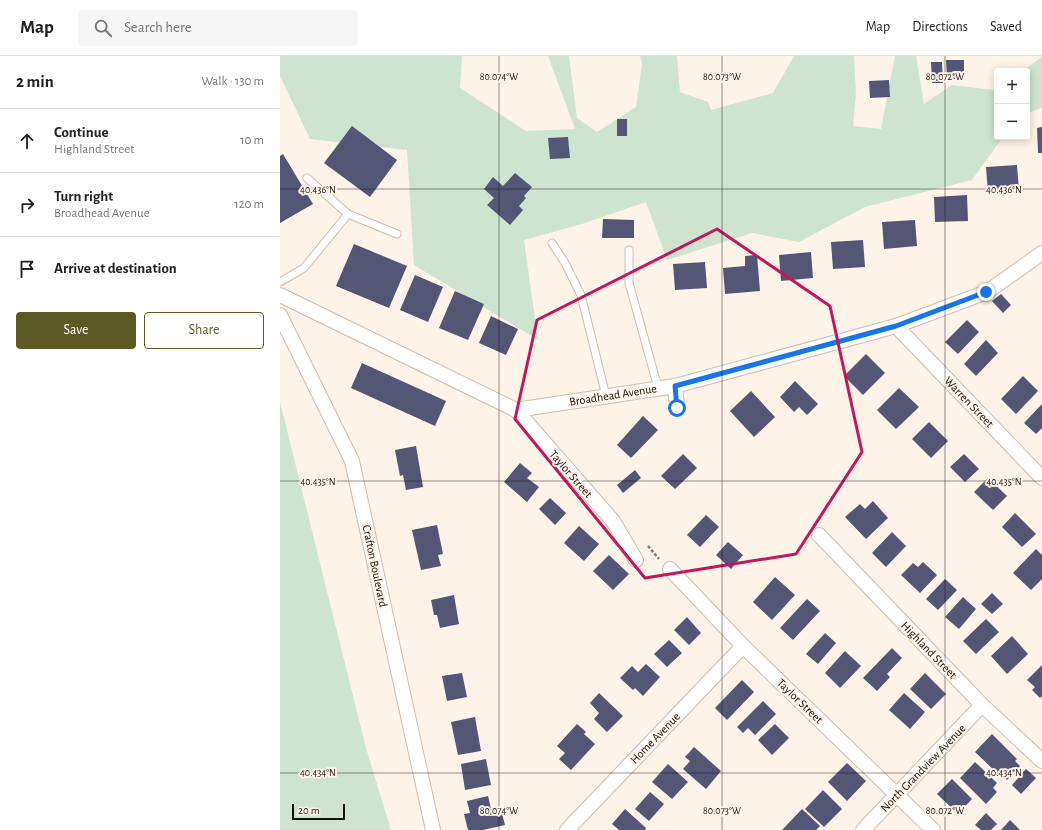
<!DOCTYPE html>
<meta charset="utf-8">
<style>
:root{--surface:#fff;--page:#f6f6f6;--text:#222;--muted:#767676;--line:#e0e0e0;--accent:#5d5925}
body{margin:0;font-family:"Alegreya Sans",sans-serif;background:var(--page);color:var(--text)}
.controls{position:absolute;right:12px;top:12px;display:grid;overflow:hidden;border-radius:4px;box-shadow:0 2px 10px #0003}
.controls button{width:36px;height:36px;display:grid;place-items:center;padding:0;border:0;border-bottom:1px solid var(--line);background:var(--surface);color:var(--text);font:20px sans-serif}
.scale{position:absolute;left:12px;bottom:10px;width:53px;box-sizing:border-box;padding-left:4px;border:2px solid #15110d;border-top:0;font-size:11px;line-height:14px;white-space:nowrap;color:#15110d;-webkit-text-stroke:3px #fdf3e9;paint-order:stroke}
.stop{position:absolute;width:12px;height:12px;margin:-9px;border:3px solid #1a73e8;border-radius:50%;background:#fff}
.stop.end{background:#1a73e8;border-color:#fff;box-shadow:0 1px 4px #0008}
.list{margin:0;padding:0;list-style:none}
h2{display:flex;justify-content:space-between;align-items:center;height:52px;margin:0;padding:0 16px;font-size:17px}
h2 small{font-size:13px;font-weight:400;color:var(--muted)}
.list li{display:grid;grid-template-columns:26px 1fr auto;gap:12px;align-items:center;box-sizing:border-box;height:64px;padding:0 16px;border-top:1px solid var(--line)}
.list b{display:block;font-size:15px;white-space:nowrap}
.list p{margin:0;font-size:13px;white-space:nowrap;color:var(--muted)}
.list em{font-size:13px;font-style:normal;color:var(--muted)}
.actions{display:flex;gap:8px;padding:12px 16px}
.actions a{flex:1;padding:9px 0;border:1px solid var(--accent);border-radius:4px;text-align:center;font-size:14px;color:var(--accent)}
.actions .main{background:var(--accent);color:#fff}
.icon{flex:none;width:22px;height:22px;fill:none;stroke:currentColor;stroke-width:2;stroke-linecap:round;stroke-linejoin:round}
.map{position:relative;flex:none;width:762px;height:774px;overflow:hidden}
header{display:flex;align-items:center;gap:24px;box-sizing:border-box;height:56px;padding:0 20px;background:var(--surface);border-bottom:1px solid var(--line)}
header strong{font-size:19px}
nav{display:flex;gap:22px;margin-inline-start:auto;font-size:14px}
.search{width:280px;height:36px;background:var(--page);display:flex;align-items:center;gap:10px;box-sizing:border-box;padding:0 14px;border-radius:4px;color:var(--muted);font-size:15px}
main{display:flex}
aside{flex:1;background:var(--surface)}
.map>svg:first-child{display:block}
.green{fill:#cfe4d0}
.building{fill:#545676}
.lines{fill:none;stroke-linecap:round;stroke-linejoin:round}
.lane-casing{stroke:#ccc0b4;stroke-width:9}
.street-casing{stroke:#ccc0b4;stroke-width:16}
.path{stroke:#847d76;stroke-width:2.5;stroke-dasharray:3 2;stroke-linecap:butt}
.lane{stroke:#fff;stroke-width:7}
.street{stroke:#fff;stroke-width:14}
.route{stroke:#1a73e8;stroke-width:5}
.marked{fill:none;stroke:#c2185b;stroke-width:3;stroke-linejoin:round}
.ticks{fill:none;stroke:#15110d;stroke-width:1;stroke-opacity:0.45}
.labels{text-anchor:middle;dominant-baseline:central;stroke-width:4;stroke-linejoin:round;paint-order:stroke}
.street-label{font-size:12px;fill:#15110d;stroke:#fdf3e9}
.ticks-label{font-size:10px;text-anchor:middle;fill:#15110d;stroke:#fdf3e9;stroke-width:4;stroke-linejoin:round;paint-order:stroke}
</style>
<header>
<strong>Map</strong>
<div class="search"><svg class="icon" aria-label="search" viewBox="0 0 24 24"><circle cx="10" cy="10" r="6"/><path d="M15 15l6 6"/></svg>Search here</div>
<nav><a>Map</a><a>Directions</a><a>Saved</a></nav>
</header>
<main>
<aside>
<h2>2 min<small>Walk · 130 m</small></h2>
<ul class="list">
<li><svg class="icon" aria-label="ahead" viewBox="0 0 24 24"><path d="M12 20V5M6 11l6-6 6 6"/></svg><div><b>Continue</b><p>Highland Street</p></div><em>10 m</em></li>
<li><svg class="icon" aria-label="right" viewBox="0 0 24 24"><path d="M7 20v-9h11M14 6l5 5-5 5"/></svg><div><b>Turn right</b><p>Broadhead Avenue</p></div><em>120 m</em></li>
<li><svg class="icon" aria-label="arrive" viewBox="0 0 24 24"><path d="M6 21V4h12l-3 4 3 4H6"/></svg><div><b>Arrive at destination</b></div></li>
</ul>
<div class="actions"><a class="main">Save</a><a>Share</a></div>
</aside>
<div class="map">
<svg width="762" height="774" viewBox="0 0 762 774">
<rect width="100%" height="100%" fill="#fdf3e9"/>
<g class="green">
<path d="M0 0H182L180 32 246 75 295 73 268 0H289L297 62 317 76 356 51 362 8 360 0H397L400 36 428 46 431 54 493 37 514 0H574L576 38 573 70 601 73 615 0H636L644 48 672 29 714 34 717 33V81H723L692 124 585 151 519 186 472 177 387 204 366 146 302 168 244 184 258 284 134 209 127 94 30 83 0 20Z"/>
<path d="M762 1V52L747 57V15H742Z"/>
<path d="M0 346 86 692 111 774H0Z"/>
</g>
<g class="building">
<path d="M666 4H684V23H667Z"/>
<path d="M651 6H662L663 27H652Z"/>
<path d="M609 24 610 41 590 42 589 25Z"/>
<rect x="337" y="63" width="10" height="17"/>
<path d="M72 70 117 104 90 141 44 107Z"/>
<path d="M762 71V97H758L757 72Z"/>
<path d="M288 81 290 102 270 103 268 82Z"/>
<path d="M3 98 33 148 0 167V100Z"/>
<path d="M737 109 739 136 708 138 706 111Z"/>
<path d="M235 117 252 131 244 140 246 142 239 150 243 154 230 169 207 149 214 142 204 133 213 121 223 130Z"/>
<path d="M687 139 688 165 655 166 654 141Z"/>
<path d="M323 163 354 164V182H322Z"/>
<path d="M635 164 637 190 604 193 602 166Z"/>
<path d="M583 184 585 211 553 213 551 186Z"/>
<path d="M74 188 127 210 109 252 56 230Z"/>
<path d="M531 196 533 222 501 225 499 199Z"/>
<path d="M477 199 480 235 445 238 443 212 465 210V200Z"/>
<path d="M425 206 427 232 395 234 393 208Z"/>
<path d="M135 219 163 231 148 266 120 254Z"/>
<path d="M175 235 204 248 188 284 159 272Z"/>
<path d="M721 238 731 249 723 257 712 245Z"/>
<path d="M211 260 238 273 226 299 199 287Z"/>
<path d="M687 264 699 276 678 298 665 286Z"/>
<path d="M706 284 718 297 696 320 684 308Z"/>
<path d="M586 298 605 317 583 339 564 320Z"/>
<path d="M82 307 166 345 155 370 71 332Z"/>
<path d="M743 320 758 335 736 358 721 343Z"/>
<path d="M515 325 538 348 527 359 519 351 514 356 500 341Z"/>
<path d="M619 332 639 351 616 373 597 354Z"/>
<path d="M471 335 495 361 474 381 450 355Z"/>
<path d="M762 348V372L756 378 744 367Z"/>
<path d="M363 360 378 374 351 402 337 389Z"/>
<path d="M649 366 668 385 651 402 632 383Z"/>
<path d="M136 390 143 431 126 434 123 419 120 420 115 394Z"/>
<path d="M403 398 417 412 395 433 381 420Z"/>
<path d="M684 398 699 413 685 426 670 411Z"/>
<path d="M240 407 252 417 247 422 259 431 247 446 224 426Z"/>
<path d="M355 414 361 422 343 437 337 429Z"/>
<path d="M708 422 727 440 713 454 694 436Z"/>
<path d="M270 442 286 457 275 469 259 453Z"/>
<path d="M593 445 608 462 586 483 565 461 580 448 585 453Z"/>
<path d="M735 457 756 478 742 491 722 471Z"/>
<path d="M426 459 439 471 420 491 407 479Z"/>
<path d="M157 469 163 498 158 499 161 510 141 514 132 474Z"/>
<path d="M299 470 319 488 304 505 284 487Z"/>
<path d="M612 476 626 490 606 511 592 497Z"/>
<path d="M448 486 463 499 451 513 436 499Z"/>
<path d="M756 493 762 499V523L751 534 733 517Z"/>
<path d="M329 499 349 518 333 534 313 515Z"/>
<path d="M643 506 657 519 640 537 621 519 633 507 638 511Z"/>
<path d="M495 521 515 539 492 564 473 546Z"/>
<path d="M665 523 677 534 658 554 646 543Z"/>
<path d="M712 537 723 548 712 558 701 548Z"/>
<path d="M174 539 179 568 160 572 157 559H154L151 544Z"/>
<path d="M683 541 696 553 679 573 665 561Z"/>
<path d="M527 543 540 555 513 584 500 572Z"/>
<path d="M407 561 421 577 409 589 394 574Z"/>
<path d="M706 563 719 576 696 598 683 585Z"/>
<path d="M545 577 556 587 538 608 526 598Z"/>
<path d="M732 580 748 598 727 618 711 600Z"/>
<path d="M389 584 402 597 387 611 374 598Z"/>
<path d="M612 592 622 602 607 618 610 621 597 635 583 622Z"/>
<path d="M565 595 581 610 560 632 545 617Z"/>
<path d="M366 608 380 621 363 640 355 632 353 634 340 622 352 610 358 616Z"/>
<path d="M762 609V640L760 642 752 634 755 631 747 624Z"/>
<path d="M182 617 187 641 167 645 162 620Z"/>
<path d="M645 617 666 638 651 653 630 633Z"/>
<path d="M462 624 474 636 447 664 435 652Z"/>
<path d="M319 637 343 660 327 676 314 663 319 657 310 647Z"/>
<path d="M624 637 645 656 630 673 609 654Z"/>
<path d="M483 645 496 658 475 679 468 672 463 677 457 671Z"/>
<path d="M195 661 201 695 178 699 171 666Z"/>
<path d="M297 668 306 676 304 678 315 688 291 714 279 703 285 697 277 690Z"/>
<path d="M495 668 509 682 492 699 478 684Z"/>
<path d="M712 678 737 703 735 705 740 710 727 724 722 719 720 720 695 696Z"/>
<path d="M414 691 441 715 426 733 403 713 410 705 405 701Z"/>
<path d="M206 703 211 729 185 734 181 708Z"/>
<path d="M695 706 717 727 713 732 717 736 706 748 680 722Z"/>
<path d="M567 707 586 725 567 745 548 726Z"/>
<path d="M388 708 408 726 392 743 372 726Z"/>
<path d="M746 713 756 722 741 738 732 729Z"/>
<path d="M672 723 692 743 678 758 657 738Z"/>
<path d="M543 734 562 753 544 771 525 753Z"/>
<path d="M370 736 384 748 369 765 355 753Z"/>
<path d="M208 740 212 757 221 754 225 769 203 774H188L184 758 190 757 187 745Z"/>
<path d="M345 753 366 772 365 774H339L332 768Z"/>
<path d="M522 753 540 770 536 774H502Z"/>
<path d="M706 757 717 768 711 774H701L695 769Z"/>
<path d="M730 764 740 774H721Z"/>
</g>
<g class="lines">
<g class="lane-casing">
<g id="lane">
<path d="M68 158 117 178"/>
<path d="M272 187 285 207 301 239 326 340"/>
<path d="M349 194V227L375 321 379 332"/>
<path d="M0 226 24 212 68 158 27 122"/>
</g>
</g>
<g class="street-casing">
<g id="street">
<path d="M0 239 236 354 395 330 616 270 707 236 762 197"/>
<path d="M0 259 72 405 153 774"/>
<path d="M616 270 762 422"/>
<path d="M395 330 397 351"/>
<path d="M236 354 333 465 356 504"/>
<path d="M539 479 702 649 762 705"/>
<path d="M390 513 463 590 653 774"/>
<path d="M287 774 463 590"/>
<path d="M583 774 702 649"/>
</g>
</g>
<path class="path" d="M368 490 379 503"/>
<use href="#lane" class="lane"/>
<use href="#street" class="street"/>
</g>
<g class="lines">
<path class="route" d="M397 352 395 330 616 270 706 236"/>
</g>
<path class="marked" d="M437 173 550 250 582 396 516 498 365 522 235 363 257 264Z"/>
<path class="ticks" d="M219 0V774M442 0V774M665 0V774M0 133H762M0 425H762M0 717H762"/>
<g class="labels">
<g class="street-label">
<text transform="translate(333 339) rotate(-9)">Broadhead Avenue</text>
<text transform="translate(689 346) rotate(46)">Warren Street</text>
<text transform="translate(291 418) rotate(49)">Taylor Street</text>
<text transform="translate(95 510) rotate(78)">Crafton Boulevard</text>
<text transform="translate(649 594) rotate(46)">Highland Street</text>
<text transform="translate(520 645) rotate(44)">Taylor Street</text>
<text transform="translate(375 682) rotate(-46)">Home Avenue</text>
<text transform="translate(643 712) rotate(-46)">North Grandview Avenue</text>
</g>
</g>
<g class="ticks-label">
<text x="219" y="24">80.074°W</text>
<text x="442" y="24">80.073°W</text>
<text x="665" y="24">80.072°W</text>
<text x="38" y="137">40.436°N</text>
<text x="724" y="137">40.436°N</text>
<text x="38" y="429">40.435°N</text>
<text x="724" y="429">40.435°N</text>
<text x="38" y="720">40.434°N</text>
<text x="724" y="720">40.434°N</text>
<text x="219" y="758">80.074°W</text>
<text x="442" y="758">80.073°W</text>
<text x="665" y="758">80.072°W</text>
</g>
</svg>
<div class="controls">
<button>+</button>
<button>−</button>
</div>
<div class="scale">20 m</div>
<div class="stop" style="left:397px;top:352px"></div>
<div class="stop end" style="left:706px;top:236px"></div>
</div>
</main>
